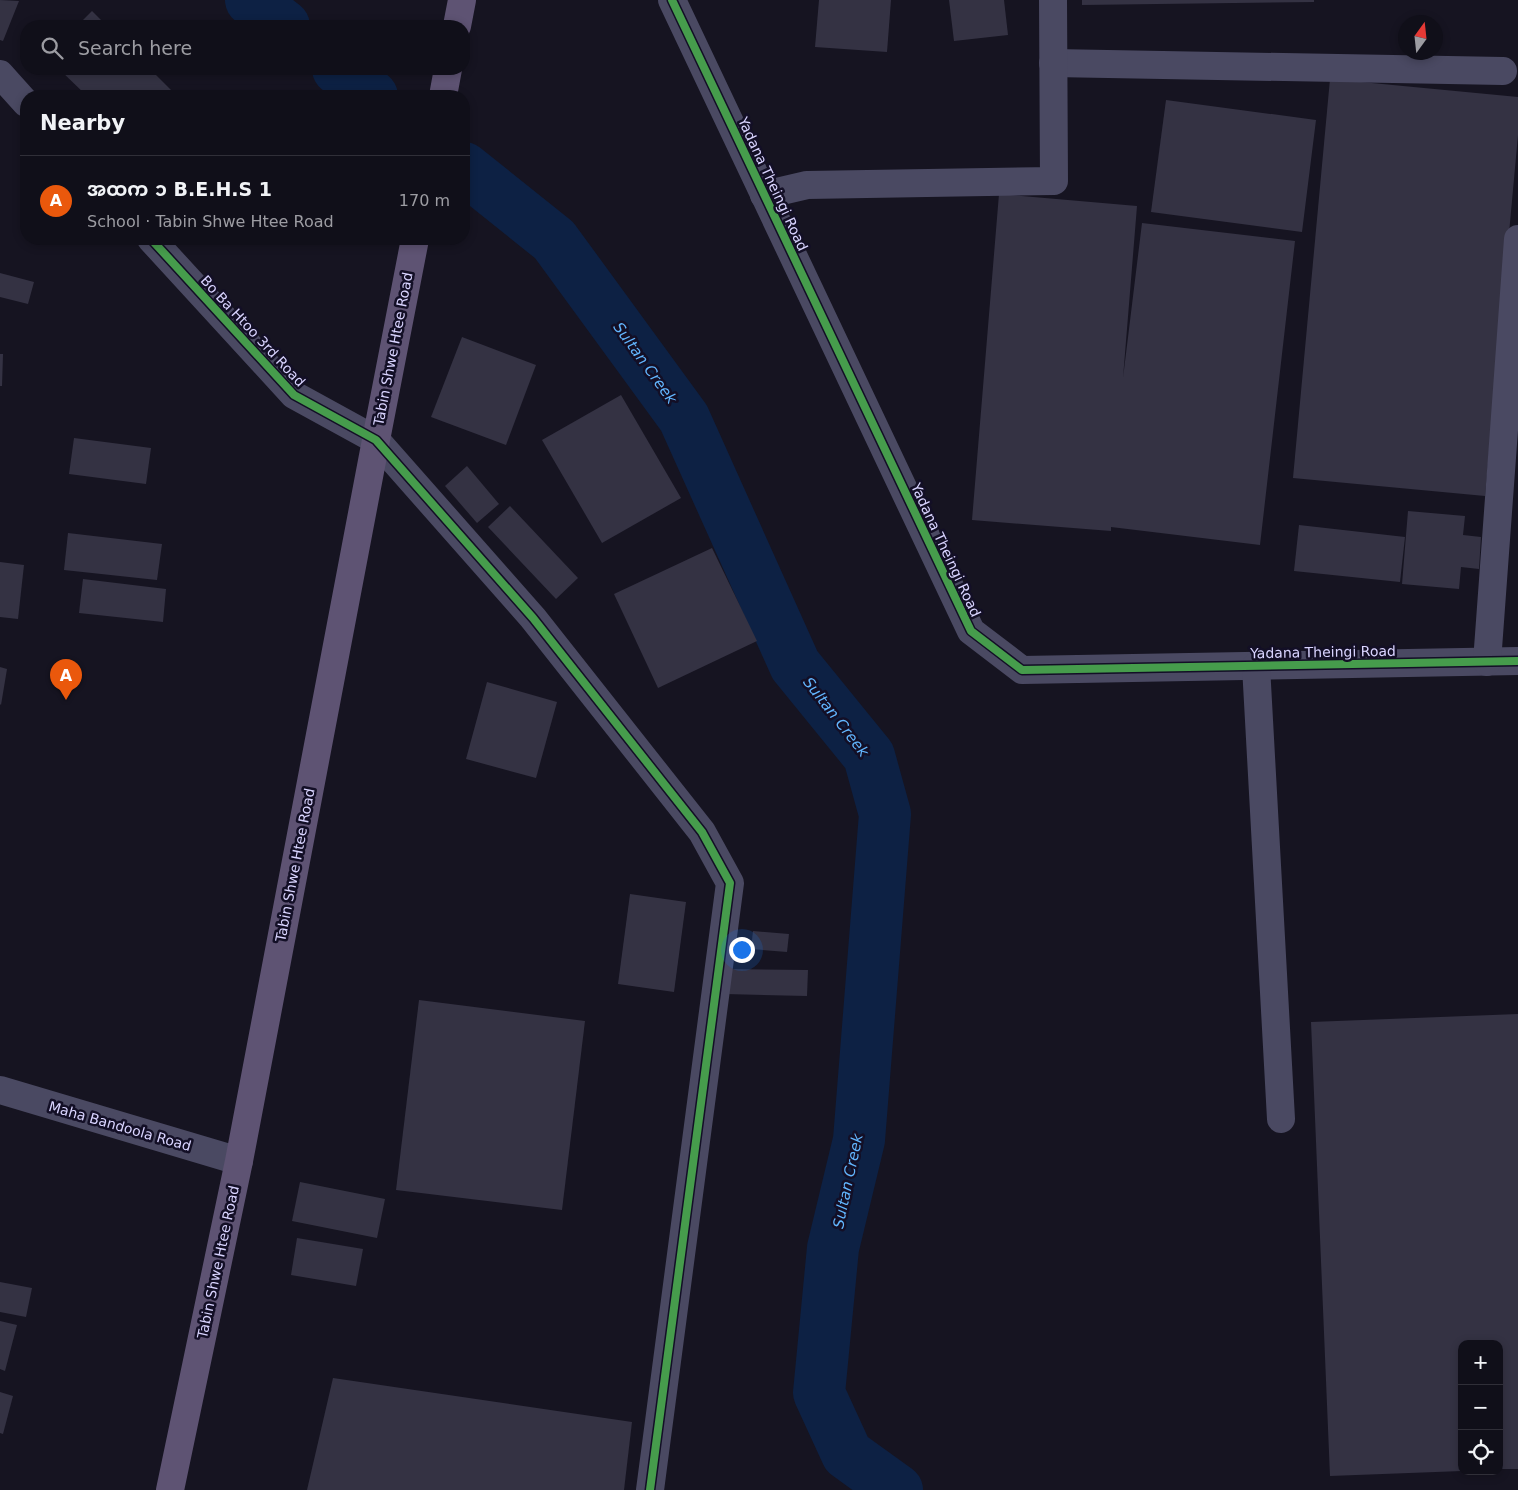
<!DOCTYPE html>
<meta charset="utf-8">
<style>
:root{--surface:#100f19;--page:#191822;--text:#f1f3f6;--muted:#9c9ca2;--line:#302f38;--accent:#ea580c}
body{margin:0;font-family:"DejaVu Sans","Noto Sans Myanmar",sans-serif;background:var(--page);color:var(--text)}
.controls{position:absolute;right:15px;bottom:15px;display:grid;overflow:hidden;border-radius:10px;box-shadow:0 2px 8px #0003}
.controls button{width:45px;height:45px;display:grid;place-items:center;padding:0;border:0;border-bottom:1px solid var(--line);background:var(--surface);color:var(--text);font:25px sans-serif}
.compass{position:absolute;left:1398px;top:15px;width:45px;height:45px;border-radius:50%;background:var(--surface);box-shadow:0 2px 8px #0003;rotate:15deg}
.you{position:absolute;left:741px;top:949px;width:18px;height:18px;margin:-12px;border:4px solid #fff;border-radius:50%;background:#1a73e8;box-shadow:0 0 0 8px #1a73e833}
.badge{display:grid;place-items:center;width:32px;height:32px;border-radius:50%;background:var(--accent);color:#fff;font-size:16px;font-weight:700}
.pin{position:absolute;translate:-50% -41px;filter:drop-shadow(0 1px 2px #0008)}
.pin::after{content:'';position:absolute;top:26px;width:18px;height:15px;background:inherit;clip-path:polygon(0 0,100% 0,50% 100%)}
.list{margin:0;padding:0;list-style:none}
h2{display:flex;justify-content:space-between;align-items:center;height:65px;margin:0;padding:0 20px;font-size:21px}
h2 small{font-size:16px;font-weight:400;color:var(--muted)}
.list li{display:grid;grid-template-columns:32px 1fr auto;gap:15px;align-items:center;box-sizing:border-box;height:90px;padding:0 20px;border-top:1px solid var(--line)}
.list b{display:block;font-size:19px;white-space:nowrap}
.list p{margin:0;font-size:16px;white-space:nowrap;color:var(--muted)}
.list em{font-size:16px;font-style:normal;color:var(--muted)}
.icon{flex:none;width:28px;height:28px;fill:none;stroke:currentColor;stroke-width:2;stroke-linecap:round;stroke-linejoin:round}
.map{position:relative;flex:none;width:1518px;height:1490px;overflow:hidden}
.search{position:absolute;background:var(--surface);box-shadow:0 2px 8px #0003;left:20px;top:20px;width:450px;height:55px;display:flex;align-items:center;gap:12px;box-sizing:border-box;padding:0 18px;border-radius:20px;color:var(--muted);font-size:19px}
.panel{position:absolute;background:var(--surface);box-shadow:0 2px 8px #0003;left:20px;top:90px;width:450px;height:155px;border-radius:20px}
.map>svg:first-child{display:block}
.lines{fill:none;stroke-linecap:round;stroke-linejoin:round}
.river{stroke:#0d2144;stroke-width:52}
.building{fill:#343243}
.minor{stroke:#4a4962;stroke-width:28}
.major{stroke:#5e5373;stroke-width:28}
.cycleway-casing{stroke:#130f26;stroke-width:11}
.cycleway{stroke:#469c4c;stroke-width:8}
.labels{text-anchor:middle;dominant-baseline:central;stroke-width:5;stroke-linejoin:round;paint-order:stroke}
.street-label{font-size:14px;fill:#d9d4ff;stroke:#130f26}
.water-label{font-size:15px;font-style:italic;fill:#62b6ff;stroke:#130f26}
</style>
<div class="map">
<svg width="1518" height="1490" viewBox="0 0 1518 1490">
<rect width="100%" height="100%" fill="#161421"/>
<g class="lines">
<g class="river">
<path d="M251 0 284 26"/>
<path d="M338 69 372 96"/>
<path d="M464 168 554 240 684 418 795 665 869 756 885 814 859 1140 833 1248 819 1393 847 1454 897 1490"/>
</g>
</g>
<g class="building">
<path d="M0 0 19 1 3 41 0 40Z"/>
<path d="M819 0H891L887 52 815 47Z"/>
<path d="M949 0H1004L1008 35 954 41Z"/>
<path d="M1082 0H1314V2L1082 5Z"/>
<path d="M92 11 107 26H77Z"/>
<path d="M59 69H150L177 96H87Z"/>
<path d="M1330 79 1518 97V135L1485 496 1293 478Z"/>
<path d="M1166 100 1316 120 1302 232 1151 212Z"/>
<path d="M999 194 1137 206 1123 378 1142 223 1295 241 1260 545 1111 527V531L972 520Z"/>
<path d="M0 273 34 282 28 304 0 297Z"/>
<path d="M462 337 536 365 506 445 431 417Z"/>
<path d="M0 354H3L2 386H0Z"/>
<path d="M621 395 681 498 602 543 542 440Z"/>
<path d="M74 438 151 448 146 484 69 474Z"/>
<path d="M467 466 499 504 477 523 445 486Z"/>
<path d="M510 506 578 578 556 599 488 527Z"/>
<path d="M1408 511 1465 516 1463 535 1481 537 1479 569 1461 567 1459 589 1402 584Z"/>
<path d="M1299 525 1405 537 1400 582 1294 571Z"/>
<path d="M68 533 162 544 157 580 64 570Z"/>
<path d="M712 548 757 641 658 688 614 594Z"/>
<path d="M0 562 24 565 18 619 0 617Z"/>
<path d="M83 579 166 589 163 622 79 613Z"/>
<path d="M0 667 7 669 1 705 0 704Z"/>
<path d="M487 682 557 702 536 778 466 759Z"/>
<path d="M630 894 686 902 674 992 618 984Z"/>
<path d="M753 931 789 934 787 952 751 949Z"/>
<path d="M726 969 808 970 807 996 725 994Z"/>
<path d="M419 1000 585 1021 562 1210 396 1190Z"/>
<path d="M1518 1014V1469H1499V1344H1462V1471L1330 1476 1311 1022Z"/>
<path d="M300 1182 385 1199 377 1238 292 1221Z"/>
<path d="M297 1238 363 1249 356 1286 291 1275Z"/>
<path d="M0 1282 32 1288 26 1317 0 1312Z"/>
<path d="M0 1321 17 1325 5 1371 0 1369Z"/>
<path d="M333 1378 632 1422 624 1490H307Z"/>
<path d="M0 1392 13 1396 3 1434 0 1433Z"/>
</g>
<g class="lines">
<g class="minor">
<path d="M672 0 971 631 1022 670 1518 661"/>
<path d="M1053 63 1503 71"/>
<path d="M0 74 26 103"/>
<path d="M764 195 807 185 1054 181 1053 0"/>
<path d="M151 239 294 395 376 440 533 618 702 832 730 883 650 1490"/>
<path d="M1487 662 1518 239"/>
<path d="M1256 666 1281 1119"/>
<path d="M0 1090 239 1161"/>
</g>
<g class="major">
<path d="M457 26 462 0"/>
<path d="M443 96 448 69"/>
<path d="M170 1490 239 1161 376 440 415 239"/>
</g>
<g class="cycleway-casing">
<g id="cycleway">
<path d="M672 0 971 631 1022 670 1518 661"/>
<path d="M151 239 294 395 376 440 533 618 702 832 730 883 650 1490"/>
</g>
</g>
<use href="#cycleway" class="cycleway"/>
</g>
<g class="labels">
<g class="street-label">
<text transform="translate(773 184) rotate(65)">Yadana Theingi Road</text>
<text transform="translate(253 331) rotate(47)">Bo Ba Htoo 3rd Road</text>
<text transform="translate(393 349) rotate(-79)">Tabin Shwe Htee Road</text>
<text transform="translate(946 550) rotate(65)">Yadana Theingi Road</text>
<text transform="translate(1323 652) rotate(-1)">Yadana Theingi Road</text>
<text transform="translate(295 865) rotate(-79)">Tabin Shwe Htee Road</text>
<text transform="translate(120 1126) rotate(16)">Maha Bandoola Road</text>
<text transform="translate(218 1262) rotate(-78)">Tabin Shwe Htee Road</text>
</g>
<g class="water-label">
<text transform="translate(645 363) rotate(54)">Sultan Creek</text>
<text transform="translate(836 717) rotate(52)">Sultan Creek</text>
<text transform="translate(848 1181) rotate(-78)">Sultan Creek</text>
</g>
</g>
</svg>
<div class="controls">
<button>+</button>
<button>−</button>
<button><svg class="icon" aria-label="locate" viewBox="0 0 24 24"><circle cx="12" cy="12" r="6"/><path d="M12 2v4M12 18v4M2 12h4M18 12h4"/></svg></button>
</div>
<svg class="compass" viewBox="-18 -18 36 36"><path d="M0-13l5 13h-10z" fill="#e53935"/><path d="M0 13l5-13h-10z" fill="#9c9ca2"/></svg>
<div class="you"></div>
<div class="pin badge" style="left:66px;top:700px">A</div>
<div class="search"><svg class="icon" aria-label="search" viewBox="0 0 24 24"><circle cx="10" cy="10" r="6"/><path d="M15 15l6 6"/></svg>Search here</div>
<section class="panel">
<h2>Nearby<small></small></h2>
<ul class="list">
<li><span class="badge">A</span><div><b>အထက ၁ B.E.H.S 1</b><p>School · Tabin Shwe Htee Road</p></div><em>170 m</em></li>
</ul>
</section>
</div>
